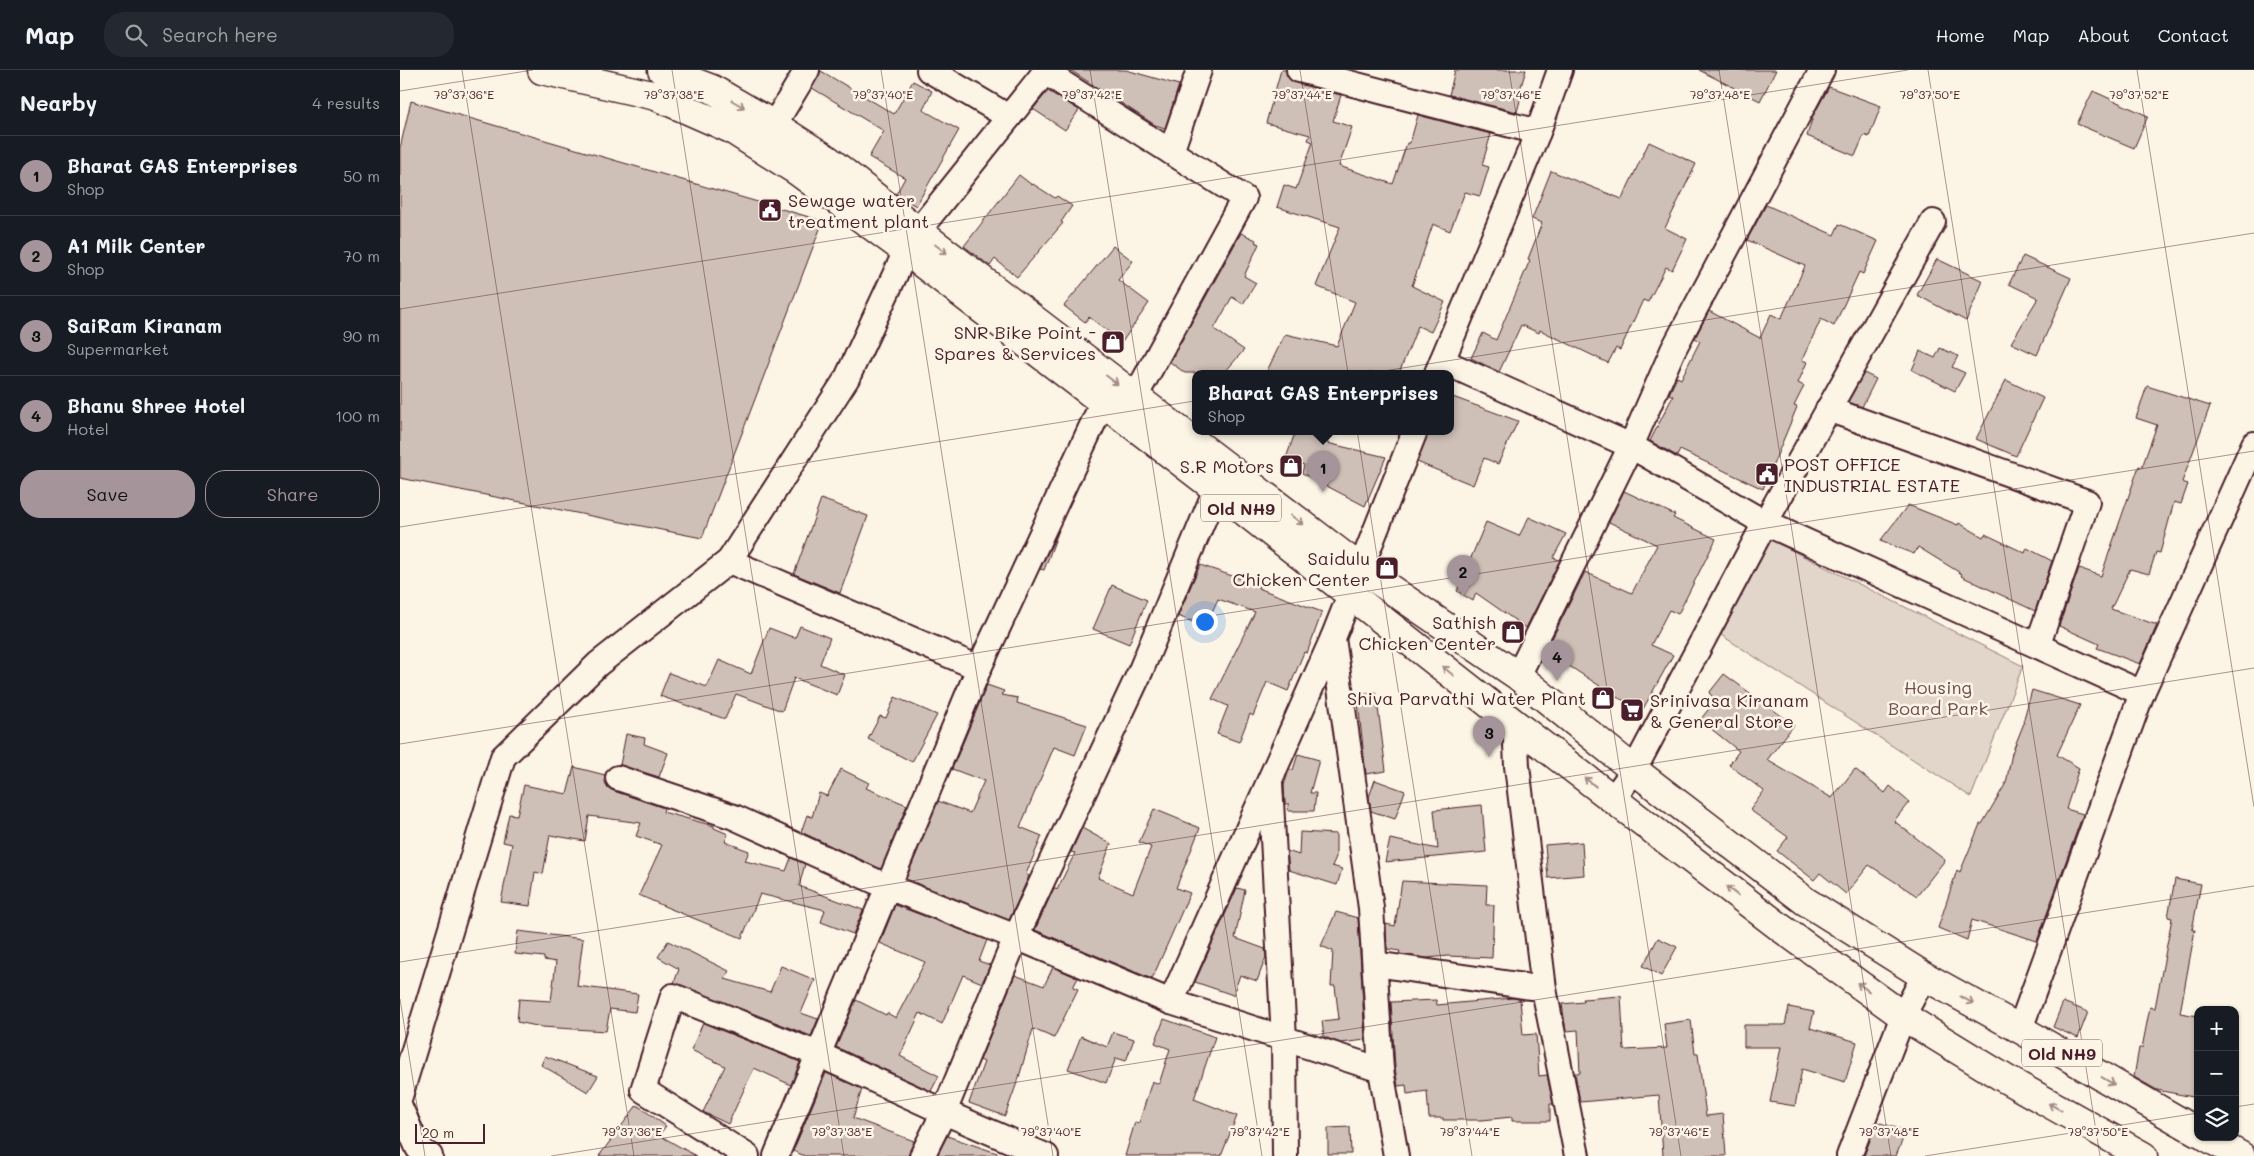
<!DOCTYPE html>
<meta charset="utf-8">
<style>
:root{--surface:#171b24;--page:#242831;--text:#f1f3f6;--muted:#9ea1a6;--line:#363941;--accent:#a6949b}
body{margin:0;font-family:Mali,sans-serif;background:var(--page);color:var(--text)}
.controls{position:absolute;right:15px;bottom:15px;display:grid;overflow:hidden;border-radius:10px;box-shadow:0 1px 4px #0004}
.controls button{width:45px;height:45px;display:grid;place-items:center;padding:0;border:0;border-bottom:1px solid var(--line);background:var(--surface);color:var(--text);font:25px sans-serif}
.scale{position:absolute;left:15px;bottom:12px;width:70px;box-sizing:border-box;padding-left:5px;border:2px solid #4a1f2b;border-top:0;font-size:14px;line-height:18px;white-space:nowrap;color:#4a1f2b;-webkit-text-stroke:4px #fcf5e5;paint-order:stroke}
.you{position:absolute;left:804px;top:551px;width:18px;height:18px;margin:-12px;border:4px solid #fff;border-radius:50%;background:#1a73e8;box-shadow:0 0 0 8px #1a73e833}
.badge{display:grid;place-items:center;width:32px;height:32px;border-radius:50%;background:var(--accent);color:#111;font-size:16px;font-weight:700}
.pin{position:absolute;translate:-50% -41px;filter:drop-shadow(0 1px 2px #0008)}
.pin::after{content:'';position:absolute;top:26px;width:18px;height:15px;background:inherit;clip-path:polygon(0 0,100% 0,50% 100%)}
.popup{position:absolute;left:792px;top:300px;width:262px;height:65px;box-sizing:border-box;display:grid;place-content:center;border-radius:10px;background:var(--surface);filter:drop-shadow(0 1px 4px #0005);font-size:16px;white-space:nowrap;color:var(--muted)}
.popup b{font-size:19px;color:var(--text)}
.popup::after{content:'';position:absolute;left:50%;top:100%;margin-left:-10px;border:10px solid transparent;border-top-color:var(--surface)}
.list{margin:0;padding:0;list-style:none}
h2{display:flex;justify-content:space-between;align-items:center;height:65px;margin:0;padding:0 20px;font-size:21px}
h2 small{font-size:16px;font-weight:400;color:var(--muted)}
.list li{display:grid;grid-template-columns:32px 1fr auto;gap:15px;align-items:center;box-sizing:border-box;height:80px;padding:0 20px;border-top:1px solid var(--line)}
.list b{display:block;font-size:19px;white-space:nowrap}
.list p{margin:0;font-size:16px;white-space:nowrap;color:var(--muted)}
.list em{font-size:16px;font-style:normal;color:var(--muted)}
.actions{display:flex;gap:10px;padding:15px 20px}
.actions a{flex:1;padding:11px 0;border:1px solid var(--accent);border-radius:20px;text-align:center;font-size:18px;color:var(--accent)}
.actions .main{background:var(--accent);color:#111}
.icon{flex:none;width:28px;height:28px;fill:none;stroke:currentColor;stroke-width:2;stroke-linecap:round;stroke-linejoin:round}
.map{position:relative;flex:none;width:1854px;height:1086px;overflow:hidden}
header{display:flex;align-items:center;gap:30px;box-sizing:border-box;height:70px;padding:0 25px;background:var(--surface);border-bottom:1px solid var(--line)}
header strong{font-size:24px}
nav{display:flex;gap:28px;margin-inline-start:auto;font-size:18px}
.search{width:350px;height:45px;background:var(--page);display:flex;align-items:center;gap:12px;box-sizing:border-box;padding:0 18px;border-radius:20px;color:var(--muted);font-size:19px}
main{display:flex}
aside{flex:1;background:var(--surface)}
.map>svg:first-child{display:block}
.green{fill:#e2d5ca;stroke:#967a7a}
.building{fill:#cfc0b7;stroke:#4a1f2b}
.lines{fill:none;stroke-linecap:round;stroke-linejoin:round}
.minor-casing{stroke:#4a1f2b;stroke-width:28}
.primary-casing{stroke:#4a1f2b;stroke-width:31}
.minor{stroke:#fcf5e5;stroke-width:24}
.primary{stroke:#fcf5e5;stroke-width:28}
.oneway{stroke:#a38a88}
.ticks{fill:none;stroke:#4a1f2b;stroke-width:1;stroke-opacity:0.45}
.labels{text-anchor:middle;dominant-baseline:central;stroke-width:5;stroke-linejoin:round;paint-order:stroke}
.shield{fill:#fcf5e5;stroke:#7f5f63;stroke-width:1}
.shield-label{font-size:16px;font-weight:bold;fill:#4a1f2b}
.poi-label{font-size:18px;fill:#4a1f2b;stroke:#fcf5e5;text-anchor:end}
.park-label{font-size:18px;fill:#704c53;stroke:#fcf5e5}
.ticks-label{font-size:12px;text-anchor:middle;fill:#4a1f2b;stroke:#fcf5e5;stroke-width:5;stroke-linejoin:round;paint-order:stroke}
</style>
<header>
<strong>Map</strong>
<div class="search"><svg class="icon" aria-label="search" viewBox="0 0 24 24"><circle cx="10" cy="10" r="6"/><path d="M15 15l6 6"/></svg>Search here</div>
<nav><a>Home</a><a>Map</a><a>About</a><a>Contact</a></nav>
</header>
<main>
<aside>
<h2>Nearby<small>4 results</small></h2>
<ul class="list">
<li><span class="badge">1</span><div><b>Bharat GAS Enterprises</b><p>Shop</p></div><em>50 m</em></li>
<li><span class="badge">2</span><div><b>A1 Milk Center</b><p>Shop</p></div><em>70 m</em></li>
<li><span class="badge">3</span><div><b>SaiRam Kiranam</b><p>Supermarket</p></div><em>90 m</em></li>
<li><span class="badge">4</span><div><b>Bhanu Shree Hotel</b><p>Hotel</p></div><em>100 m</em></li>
</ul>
<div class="actions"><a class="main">Save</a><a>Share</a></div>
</aside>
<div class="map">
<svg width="1854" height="1086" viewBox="0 0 1854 1086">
<rect width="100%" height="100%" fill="#fcf5e5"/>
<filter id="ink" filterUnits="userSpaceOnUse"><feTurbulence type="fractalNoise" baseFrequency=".02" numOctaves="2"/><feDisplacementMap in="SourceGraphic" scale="10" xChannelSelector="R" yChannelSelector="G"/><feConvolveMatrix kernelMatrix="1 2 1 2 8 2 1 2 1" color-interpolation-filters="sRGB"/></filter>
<g filter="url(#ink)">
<path class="green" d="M1371 470 1623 596 1571 727 1321 565Z"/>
<g class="building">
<path d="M670 0H726L779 15 765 58 755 55Z"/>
<path d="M881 0H886L889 9 895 13 941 25 933 51 952 57 939 96 993 114 1007 73H1010L1018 45 1091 64 1082 95 1089 97 1080 126 1065 122 1050 161 1033 154 1012 216 1045 232 1031 262 1018 256 999 303H866L885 264 937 276 955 232 916 216 940 157 877 137 884 115 896 119 913 72 908 70 910 65 866 53Z"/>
<path d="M1055 0H1126L1119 23H1122L1117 42 1049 25Z"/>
<path d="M1299 0H1376L1360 31Z"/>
<path d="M421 1 494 44 513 11 532 21 523 40 559 60 516 136 496 124 505 108 469 87 484 61 412 18Z"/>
<path d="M1429 17 1481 36 1469 67 1464 65 1455 86 1407 66 1413 46Z"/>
<path d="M648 21 679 40 665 60 633 39Z"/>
<path d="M1693 21 1748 46 1734 78 1677 54Z"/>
<path d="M11 31 423 151 302 468 0 408V78Z"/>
<path d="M1249 72 1296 94 1265 158 1287 169 1272 200 1266 197 1248 232 1243 230 1220 280 1216 278 1208 293 1140 260 1139 263 1121 255 1099 302 1071 288 1083 263 1096 270 1130 190 1128 189 1142 153 1132 149 1151 101 1222 129Z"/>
<path d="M619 105 632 115 633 114 655 128 657 126 672 136 661 152 663 153 617 207 595 189 590 196 564 176Z"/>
<path d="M1366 135 1434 165 1439 154 1478 171 1463 204 1459 202 1434 256 1421 249 1402 290 1407 292 1398 313 1404 316 1394 336 1397 337 1363 419 1280 380 1277 386 1250 371 1273 326 1269 324 1277 307 1281 309 1300 271 1295 268 1309 241 1360 268 1371 244 1381 249 1405 196 1347 170Z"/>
<path d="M841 163 856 170 855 172 859 174 844 206 856 213 843 234 832 227 814 259 844 280 824 303H785L770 292Z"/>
<path d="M713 176 733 191 718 210 749 233 722 272 689 247 685 252 664 236Z"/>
<path d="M1623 186 1671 208 1637 285 1611 273 1638 228 1609 214Z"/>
<path d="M1537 189 1583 211 1566 251 1517 225Z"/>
<path d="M1540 278 1558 286 1552 297 1565 303 1555 321 1512 300 1520 281 1535 288Z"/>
<path d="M1464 303 1476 309 1462 337 1448 332Z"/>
<path d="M1606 310 1643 328 1616 386 1576 369Z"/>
<path d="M1747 316 1810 336 1782 412 1788 414 1781 434 1774 432 1760 483 1756 482 1749 504 1730 499 1711 539 1757 555 1740 594 1697 578 1699 574 1659 556 1679 498 1701 506 1739 396 1742 397 1757 355 1736 348Z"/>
<path d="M1050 326 1118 351 1098 394 1084 388 1073 415 1017 392 1028 361H1050Z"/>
<path d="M895 363 929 367 927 373 986 387 965 436 902 403 904 395 886 388Z"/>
<path d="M1224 421 1275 445 1273 448 1316 469 1278 544 1269 540 1251 575 1273 585 1243 639 1198 619 1200 616 1146 581 1185 502 1232 523 1257 475 1209 452Z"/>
<path d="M421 429 468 446 440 523 394 504Z"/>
<path d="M1508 435 1558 455 1559 453 1583 467 1585 464 1625 483 1627 478 1652 491 1635 541 1561 506 1562 504 1518 477 1514 484 1480 471Z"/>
<path d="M1129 447 1166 464 1153 488 1160 490 1126 558 1076 523 1073 531 1057 521 1086 452 1119 466Z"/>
<path d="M659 460 644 500 640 499Z"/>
<path d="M800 495 859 515 858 518 922 542 907 583 904 582 888 621 867 612 853 646 850 644 839 672 817 664 828 636 812 629 855 542 818 529 805 557 778 546Z"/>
<path d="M712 515 747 530 729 574 693 559Z"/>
<path d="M400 556 430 568 420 594 445 605 437 625 394 608 382 641 336 624 325 649 260 626 269 603 307 617 319 590 351 604 369 558 395 568Z"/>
<path d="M1324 604 1394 655 1367 690 1432 728 1455 699 1485 723 1490 716 1509 732 1494 751 1545 790 1517 826 1469 795 1446 824 1420 803 1414 810 1377 781 1388 767 1350 740 1364 721 1329 695 1339 681 1300 650 1316 630 1309 623Z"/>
<path d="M587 615 604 621 602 625 618 628 617 633 687 655 675 685 654 677 620 757 642 766 626 804 629 806 609 850 506 809 538 731 570 743 584 711 552 699Z"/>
<path d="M1632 620 1680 635 1657 685 1679 698 1666 739 1683 744 1637 871 1572 850 1567 870 1538 858 1557 800 1560 802 1580 754H1582L1606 713 1612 683 1624 653 1623 652Z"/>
<path d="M976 622 986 701 966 704 957 624Z"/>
<path d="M495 627 537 645 512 692 468 669 480 646 486 648Z"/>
<path d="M226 664 245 668 244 674 268 683 259 707 220 695Z"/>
<path d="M898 684 919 690 910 723H916L914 741H888L889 734H885L884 715 889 700H893Z"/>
<path d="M174 697 205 705 207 717 214 721 264 738 263 742 314 756V758L328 764 325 772 349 781 345 791 386 801 391 788 405 794 399 816 463 840 453 864 421 852 425 840 360 824 342 868 266 837 239 825 262 775 236 766 241 753 189 746 185 771 150 765 143 804 135 802 130 836 101 832 112 774 103 772 109 744 117 745 124 715 167 724Z"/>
<path d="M441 699 469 713 466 718 507 735 481 799 401 762 407 745 412 747 419 723 427 726Z"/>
<path d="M975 710 1005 721 995 749 971 741 969 727Z"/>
<path d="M1082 735 1086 782 985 792 990 769 1038 779 1034 740Z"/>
<path d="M754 739 800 758 776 818 790 823 752 909 635 860 654 818 657 820 675 783 671 782 682 758 711 774 698 808 733 823 751 777 739 772Z"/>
<path d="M900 762 936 764V787L932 796 942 799 937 815 889 800 887 781 899 785Z"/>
<path d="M1182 772 1184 805 1148 808 1145 775Z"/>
<path d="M1775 809 1801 814 1792 860H1795L1780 943 1798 946V1028L1757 1020 1734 1007 1739 978H1742L1750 937 1755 938 1772 848 1768 847Z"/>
<path d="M1002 811 1087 815 1086 835H1094L1092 888 1048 886 1027 888 999 884 1000 881 987 879 986 854 995 856Z"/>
<path d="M837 818 845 820 835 868 865 879 866 887 857 911 840 905 833 925 795 912Z"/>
<path d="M495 835 587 870 579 891 590 895 582 913 563 905 542 954 520 943 500 986 539 1006 531 1021 436 977 456 930 486 945 487 943 496 948 525 892 480 873Z"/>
<path d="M936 842 958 848 965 970 941 973 924 967 922 951 939 949 935 916H931L933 881 921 876Z"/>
<path d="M118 861 183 869 177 916 238 924 235 942 210 939 206 961 142 957 117 952 119 929 151 931 156 892 144 890V887L115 884Z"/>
<path d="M1258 868 1277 877 1261 906 1243 896Z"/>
<path d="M268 871 329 901 325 909 370 922 381 896 415 910 401 943 418 949 411 966 274 913 279 899 258 887Z"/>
<path d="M653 897 678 908 673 917 678 919 654 968 633 959 619 1007 605 1046 569 1033 584 992 580 990 615 905 644 916Z"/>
<path d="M1221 926 1224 980 1267 978 1264 954 1291 950 1295 984H1298L1306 1046 1323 1044 1326 1086H1263L1259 1025 1180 1032 1175 1003H1180L1178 960 1166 961 1162 934 1184 932 1183 929Z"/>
<path d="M1113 928 1120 929 1123 965 1136 964 1139 1006 1147 1005 1153 1034H1150V1051H1112V1047L1082 1050H1043V1048H1029L1027 1021 1007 1024 1006 1015 998 1016 995 998 991 932 1036 930 1037 935Z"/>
<path d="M1663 932 1688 942 1678 968 1653 957Z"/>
<path d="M1389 937 1414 942 1410 958 1457 972 1445 1012 1402 999 1395 1036 1370 1032 1381 977H1344V955H1385Z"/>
<path d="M764 949 815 967 794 1029 837 1046 821 1086H725L735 1052 739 1053 752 1011 759 1014 770 979 755 973Z"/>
<path d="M303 953 400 992 391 1015 354 998 328 1054 303 1042 325 996 291 980Z"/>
<path d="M713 962 734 969 726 991 716 988 706 1013 668 999 681 966 707 977Z"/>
<path d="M145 986 198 1006 188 1022 141 995Z"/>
<path d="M426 1003 462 1019 453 1048 514 1071 508 1086H405L393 1081Z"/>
<path d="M237 1035 266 1056 259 1065 296 1086H199Z"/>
<path d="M1477 1052 1506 1061 1496 1086H1464Z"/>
<path d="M950 1057 951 1084H928V1058Z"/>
<path d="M547 1066 597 1083V1086H537Z"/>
</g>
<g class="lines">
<g class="minor-casing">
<g id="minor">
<path d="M529 0 609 47"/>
<path d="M645 0V2L771 82"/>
<path d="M899 0 1138 62"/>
<path d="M374 55 407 0"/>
<path d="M518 161 645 2"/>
<path d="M1042 291 1231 376 1365 453 1533 152"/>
<path d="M1037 303 1138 62 1160 0"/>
<path d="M735 327 844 128 771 82 799 0"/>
<path d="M1428 339 1687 432 1638 574"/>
<path d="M816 419 741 600 616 867 771 932 981 1000 971 838 933 568 1015 361"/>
<path d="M329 491 579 598 703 332"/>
<path d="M1118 606 1231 376 1273 280 1422 0"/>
<path d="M218 708 334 747 488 817 616 867 544 1042 646 1086"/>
<path d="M870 713 884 969 885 1086"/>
<path d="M1213 729 1234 700 1365 453 1742 623"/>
<path d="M975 894 1144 919 1117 696 1115 654"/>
<path d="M1144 919 1177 1086"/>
<path d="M771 932 933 568"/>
<path d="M1620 959 1742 623 1854 374"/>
<path d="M981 1000 996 1086"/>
<path d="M0 1026 103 687 198 594 329 491 447 308 506 181"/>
<path d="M0 1037 18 1078 30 1086"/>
<path d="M347 1086 243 1020 273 926 420 985 544 1042 522 1086"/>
<path d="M376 1086 579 598"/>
<path d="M1449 1086 1503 946 1524 906"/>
</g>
</g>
<g class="primary-casing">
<g id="primary">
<path d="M142 0 256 26 331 59 397 101 506 181 816 419 1115 654 1381 858 1503 946 1604 1008 1743 1086"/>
<path d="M262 0 312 19 374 55 427 89 518 161 961 499 1118 606 1234 700 1405 831 1524 906 1620 959 1798 1062"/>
<path d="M1807 1067 1841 1086"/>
</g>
</g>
<use href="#minor" class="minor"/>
<use href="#primary" class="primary"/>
</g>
<defs><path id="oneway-shaft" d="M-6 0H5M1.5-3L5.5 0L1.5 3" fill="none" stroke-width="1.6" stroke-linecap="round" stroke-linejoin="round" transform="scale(1.25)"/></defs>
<g class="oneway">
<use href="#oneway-shaft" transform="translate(338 34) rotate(30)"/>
<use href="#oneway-shaft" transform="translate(541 179) rotate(37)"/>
<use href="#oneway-shaft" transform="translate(712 310) rotate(37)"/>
<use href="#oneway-shaft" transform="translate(897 450) rotate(37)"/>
<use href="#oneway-shaft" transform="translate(1048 601) rotate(-141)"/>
<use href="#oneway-shaft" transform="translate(1190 712) rotate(-142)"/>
<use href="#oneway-shaft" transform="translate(1332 821) rotate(-142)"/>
<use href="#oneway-shaft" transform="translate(1463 917) rotate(-144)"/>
<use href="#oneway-shaft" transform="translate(1567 930) rotate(29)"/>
<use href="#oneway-shaft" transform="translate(1708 1011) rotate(31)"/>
<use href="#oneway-shaft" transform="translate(1655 1037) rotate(-151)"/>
</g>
</g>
<path class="ticks" d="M62 0 234 1086M272 0 444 1086M481 0 653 1086M690 0 862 1086M900 0 1072 1086M1109 0 1281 1086M1319 0 1491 1086M1528 0 1700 1086M1737 0 1854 737M0 21 133 0M0 239 1508 0M0 457 1854 163M0 674 1854 381M0 892 1854 598M0 929 25 1086M1835 1037 1854 1034M151 1086 1854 816M1525 1086 1798 1043"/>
<defs>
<g id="civic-square" transform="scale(1.25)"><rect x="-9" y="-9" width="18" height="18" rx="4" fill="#4a1f2b" stroke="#fcf5e5"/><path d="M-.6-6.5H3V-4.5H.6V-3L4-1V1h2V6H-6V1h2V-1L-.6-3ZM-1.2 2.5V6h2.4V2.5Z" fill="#fff"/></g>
<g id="shop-square" transform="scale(1.25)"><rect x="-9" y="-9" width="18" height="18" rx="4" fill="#4a1f2b" stroke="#fcf5e5"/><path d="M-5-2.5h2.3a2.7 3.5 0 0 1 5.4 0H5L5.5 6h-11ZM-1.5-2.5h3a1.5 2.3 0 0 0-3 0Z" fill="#fff"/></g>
<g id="supermarket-square" transform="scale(1.25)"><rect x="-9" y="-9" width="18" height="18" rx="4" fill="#4a1f2b" stroke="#fcf5e5"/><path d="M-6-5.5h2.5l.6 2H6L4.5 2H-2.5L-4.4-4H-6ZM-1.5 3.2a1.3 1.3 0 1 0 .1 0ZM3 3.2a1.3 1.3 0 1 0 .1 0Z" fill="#fff"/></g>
</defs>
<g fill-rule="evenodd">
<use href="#civic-square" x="370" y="140"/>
<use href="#shop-square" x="713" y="272"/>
<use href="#shop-square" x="891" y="396"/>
<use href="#civic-square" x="1367" y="404"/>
<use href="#shop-square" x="987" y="498"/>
<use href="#shop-square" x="1113" y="562"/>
<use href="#shop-square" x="1203" y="628"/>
<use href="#supermarket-square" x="1232" y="640"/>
</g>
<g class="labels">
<g class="shield">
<rect x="801" y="424.5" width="80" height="27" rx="4"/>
<rect x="1622" y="969.5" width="80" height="27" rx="4"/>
</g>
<g class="shield-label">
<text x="841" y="438">Old NH9</text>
<text x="1662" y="983">Old NH9</text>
</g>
<g class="poi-label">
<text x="388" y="130" text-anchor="start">Sewage water<tspan x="388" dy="21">treatment plant</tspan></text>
<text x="696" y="262">SNR Bike Point -<tspan x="696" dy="21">Spares &amp; Services</tspan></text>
<text x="1384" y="394" text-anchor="start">POST OFFICE<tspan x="1384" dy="21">INDUSTRIAL ESTATE</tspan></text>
<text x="874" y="396">S.R Motors</text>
<text x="970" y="488">Saidulu<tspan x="970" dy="21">Chicken Center</tspan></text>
<text x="1096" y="552">Sathish<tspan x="1096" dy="21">Chicken Center</tspan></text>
<text x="1186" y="628">Shiva Parvathi Water Plant</text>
<text x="1250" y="630" text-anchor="start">Srinivasa Kiranam<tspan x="1250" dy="21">&amp; General Store</tspan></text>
</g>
<g class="park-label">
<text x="1538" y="617">Housing<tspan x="1538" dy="21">Board Park</tspan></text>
</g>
</g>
<g class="ticks-label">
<text x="64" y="29">79°37'36"E</text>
<text x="274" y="29">79°37'38"E</text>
<text x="483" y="29">79°37'40"E</text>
<text x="692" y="29">79°37'42"E</text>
<text x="902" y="29">79°37'44"E</text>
<text x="1111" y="29">79°37'46"E</text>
<text x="1320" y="29">79°37'48"E</text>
<text x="1530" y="29">79°37'50"E</text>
<text x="1739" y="29">79°37'52"E</text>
<text x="232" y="1066">79°37'36"E</text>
<text x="442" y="1066">79°37'38"E</text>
<text x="651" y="1066">79°37'40"E</text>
<text x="860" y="1066">79°37'42"E</text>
<text x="1070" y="1066">79°37'44"E</text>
<text x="1279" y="1066">79°37'46"E</text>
<text x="1489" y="1066">79°37'48"E</text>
<text x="1698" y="1066">79°37'50"E</text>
</g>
</svg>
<div class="controls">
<button>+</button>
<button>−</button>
<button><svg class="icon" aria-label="layers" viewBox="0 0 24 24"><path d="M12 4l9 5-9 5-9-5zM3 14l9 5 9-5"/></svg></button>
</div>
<div class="scale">20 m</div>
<div class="you"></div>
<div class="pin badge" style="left:923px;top:422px">1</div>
<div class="popup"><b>Bharat GAS Enterprises</b>Shop</div>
<div class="pin badge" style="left:1063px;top:526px">2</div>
<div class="pin badge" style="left:1089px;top:687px">3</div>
<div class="pin badge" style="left:1157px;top:611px">4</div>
</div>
</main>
